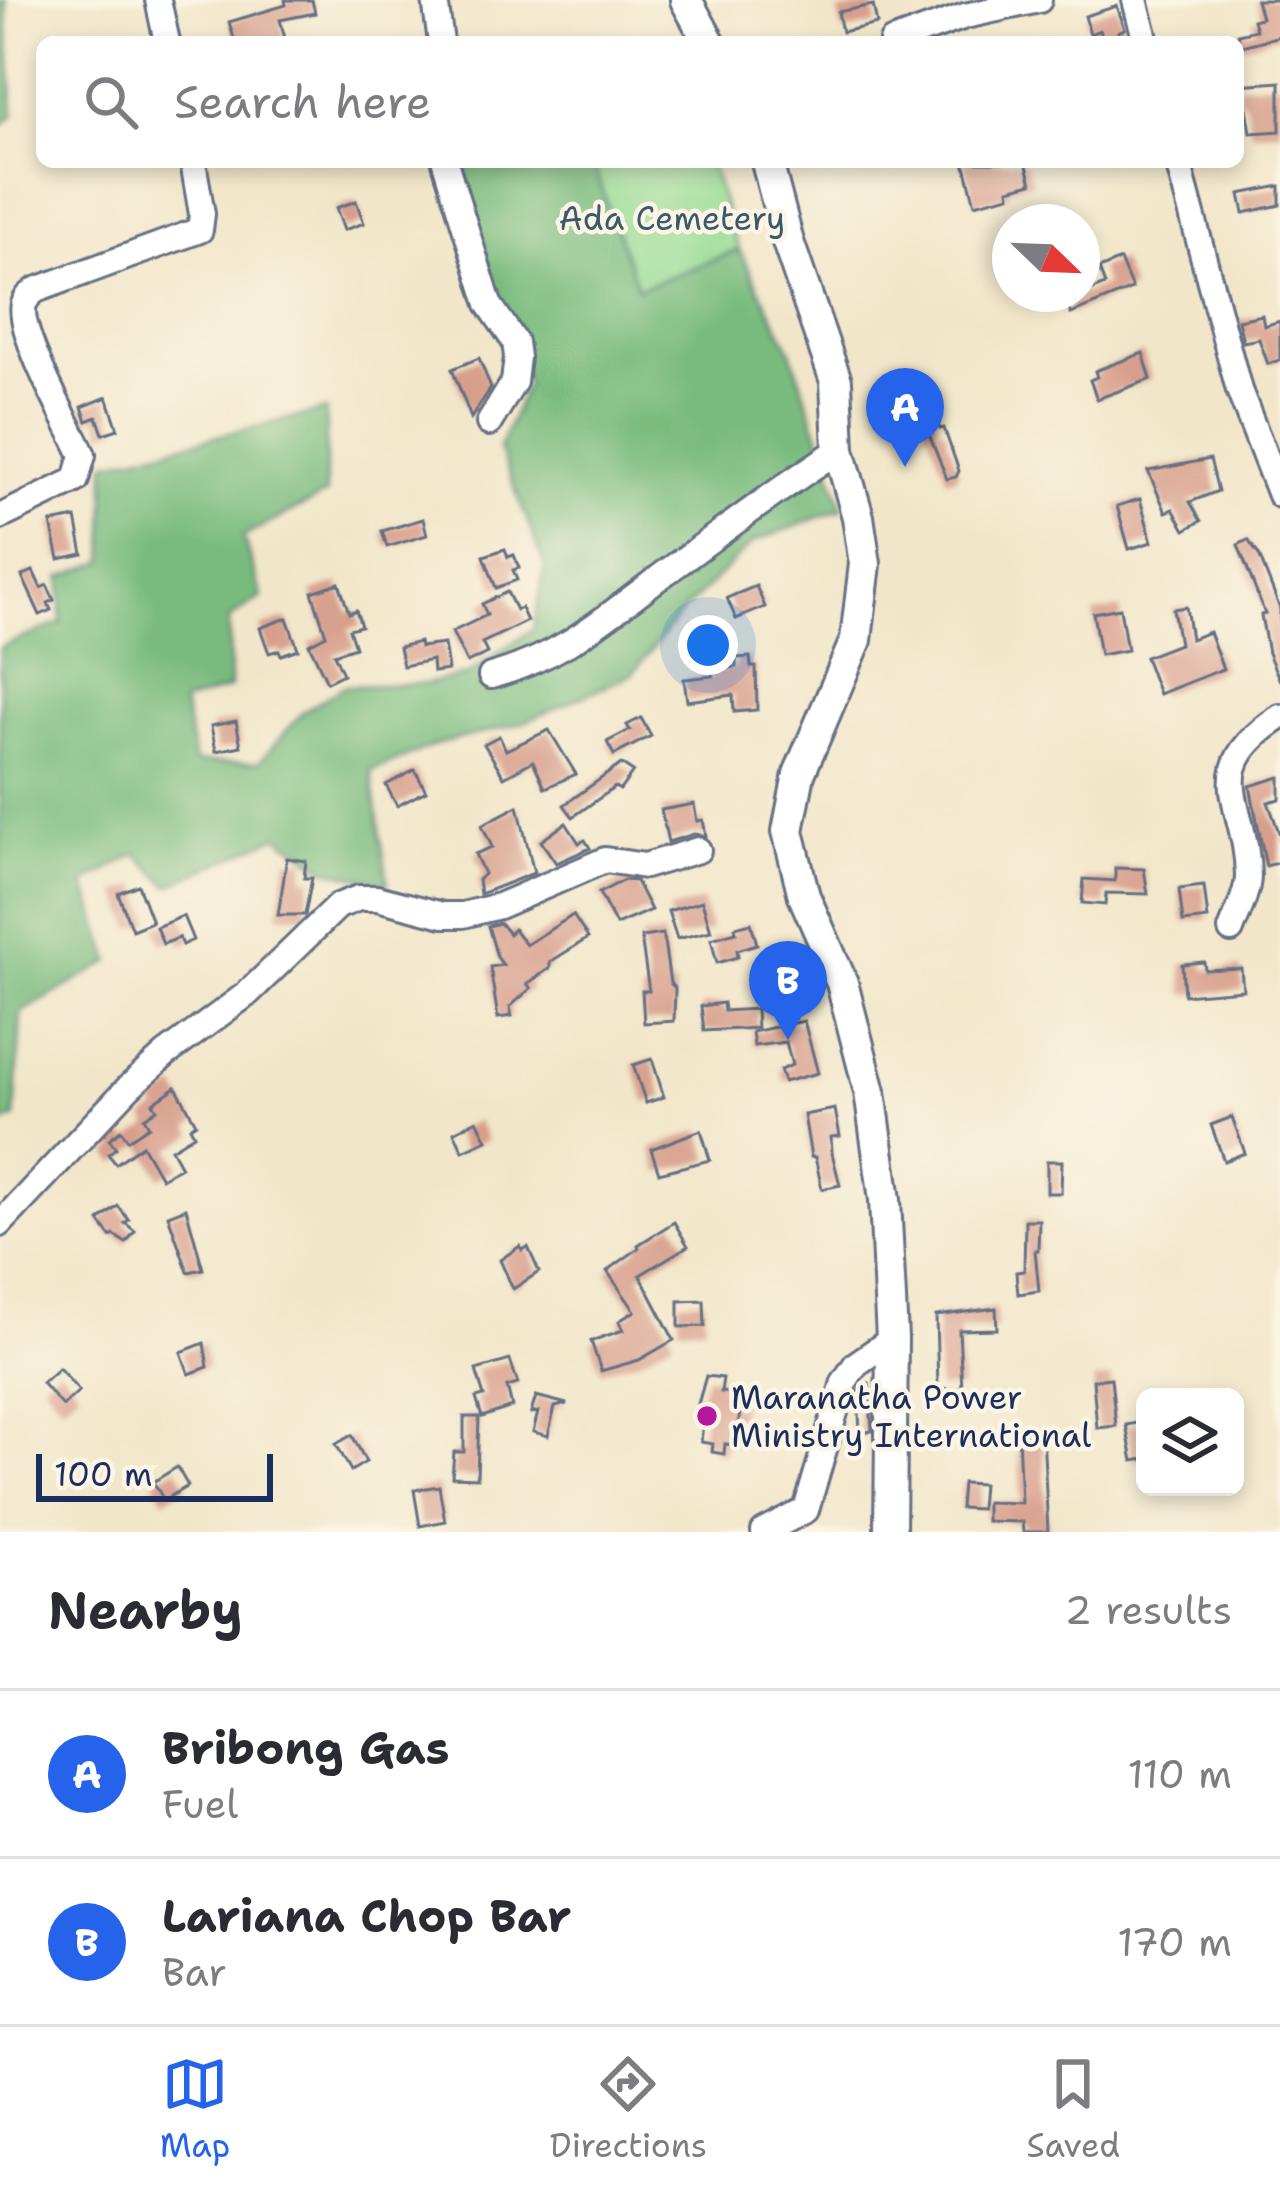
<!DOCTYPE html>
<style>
:root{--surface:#fff;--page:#f7f7f7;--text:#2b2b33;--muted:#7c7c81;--line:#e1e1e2;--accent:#2563eb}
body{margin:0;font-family:"Shantell Sans",sans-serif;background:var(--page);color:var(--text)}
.controls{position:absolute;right:36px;bottom:36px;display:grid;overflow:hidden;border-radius:18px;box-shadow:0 6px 18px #0003}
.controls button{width:108px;height:108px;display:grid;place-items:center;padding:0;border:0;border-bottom:3px solid var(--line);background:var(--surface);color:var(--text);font:60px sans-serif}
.compass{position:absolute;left:992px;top:204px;width:108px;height:108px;border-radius:50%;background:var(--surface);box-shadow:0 6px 18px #0003;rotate:113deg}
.scale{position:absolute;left:36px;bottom:30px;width:237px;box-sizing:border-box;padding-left:12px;border:6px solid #1b2f5e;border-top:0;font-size:33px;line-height:42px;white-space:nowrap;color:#1b2f5e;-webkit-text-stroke:9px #fcf5e5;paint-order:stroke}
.you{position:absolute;left:708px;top:645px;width:42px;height:42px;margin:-30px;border:9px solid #fff;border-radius:50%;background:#1a73e8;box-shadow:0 0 0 18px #1a73e833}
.badge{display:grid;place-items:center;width:78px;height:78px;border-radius:50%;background:var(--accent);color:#fff;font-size:39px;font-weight:700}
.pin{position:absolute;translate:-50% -99px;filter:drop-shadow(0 3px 6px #0008)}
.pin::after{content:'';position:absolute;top:63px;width:42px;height:36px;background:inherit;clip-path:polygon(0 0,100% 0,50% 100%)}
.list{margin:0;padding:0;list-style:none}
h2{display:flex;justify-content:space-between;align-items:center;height:156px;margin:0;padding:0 48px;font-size:51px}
h2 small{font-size:39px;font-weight:400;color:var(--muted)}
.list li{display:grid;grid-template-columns:78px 1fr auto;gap:36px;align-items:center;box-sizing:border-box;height:168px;padding:0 48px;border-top:3px solid var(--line)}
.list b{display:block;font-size:45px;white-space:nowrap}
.list p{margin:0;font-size:39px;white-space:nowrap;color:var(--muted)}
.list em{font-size:39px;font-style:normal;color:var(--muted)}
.icon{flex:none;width:66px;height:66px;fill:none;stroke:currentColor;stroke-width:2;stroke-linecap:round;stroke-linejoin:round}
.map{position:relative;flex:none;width:1280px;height:1532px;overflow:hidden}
.search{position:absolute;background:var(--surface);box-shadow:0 6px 18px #0003;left:36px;right:36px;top:36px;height:132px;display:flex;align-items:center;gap:30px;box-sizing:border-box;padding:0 42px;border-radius:18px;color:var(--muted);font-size:45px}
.sheet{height:492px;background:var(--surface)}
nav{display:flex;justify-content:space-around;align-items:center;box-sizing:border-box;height:168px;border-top:3px solid var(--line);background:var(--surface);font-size:33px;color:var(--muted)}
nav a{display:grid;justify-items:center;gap:6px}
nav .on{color:var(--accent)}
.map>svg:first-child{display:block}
.green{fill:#97db94;stroke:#598579;stroke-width:3}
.forest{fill:#79bb7e;stroke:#4a756e;stroke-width:3}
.building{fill:#d79e8b}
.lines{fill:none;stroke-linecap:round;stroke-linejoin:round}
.minor-casing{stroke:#666f83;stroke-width:30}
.major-casing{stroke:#666f83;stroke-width:36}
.minor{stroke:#fff;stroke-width:24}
.major{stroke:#fff;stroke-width:30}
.poi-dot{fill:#b5179e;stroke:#fcf5e5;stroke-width:4.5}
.labels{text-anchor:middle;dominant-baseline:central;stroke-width:9;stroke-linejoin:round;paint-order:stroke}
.park-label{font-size:33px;fill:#3a5a6c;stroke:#fcf5e5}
.poi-label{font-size:33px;fill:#1b2f5e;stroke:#fcf5e5;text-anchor:start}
</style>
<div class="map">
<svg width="1280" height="1532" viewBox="0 0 1280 1532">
<rect width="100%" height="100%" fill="#fcf5e5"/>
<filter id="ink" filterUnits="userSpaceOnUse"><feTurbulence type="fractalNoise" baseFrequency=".00833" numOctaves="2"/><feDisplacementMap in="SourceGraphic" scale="24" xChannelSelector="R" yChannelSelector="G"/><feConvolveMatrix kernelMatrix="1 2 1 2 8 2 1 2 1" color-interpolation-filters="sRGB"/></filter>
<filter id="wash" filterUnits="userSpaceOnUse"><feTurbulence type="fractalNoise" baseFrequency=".004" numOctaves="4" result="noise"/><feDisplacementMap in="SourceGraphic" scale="48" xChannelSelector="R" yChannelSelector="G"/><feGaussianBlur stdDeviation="2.7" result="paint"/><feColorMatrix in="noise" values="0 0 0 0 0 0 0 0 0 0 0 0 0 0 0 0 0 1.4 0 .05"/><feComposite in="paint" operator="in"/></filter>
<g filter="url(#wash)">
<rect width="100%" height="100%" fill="#f1e6c9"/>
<path class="green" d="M592 162H709L739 250 637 289Z"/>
<g class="forest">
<path d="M0 0H6L14 115 0 125Z"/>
<path d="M464 162H592L638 289 739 250 791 351 843 508 752 543 680 614 632 674 522 723 438 744 371 771 388 884 326 869 278 836 169 886 137 854 85 883 111 961 21 1013 15 1118 0 1124V647L61 623V577L105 561 106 463 326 410V494L243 537 262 597 229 619 230 688 183 703 195 763 259 762 303 712 344 686 425 684 467 675 533 629 545 566 499 448 526 385 491 294Z"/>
</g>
<g id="blocks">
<g class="building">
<path d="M285 0H312L315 13 280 20 286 42H235L229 22 286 5Z"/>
<path d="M1256 0H1280V36L1238 47V34L1256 30 1253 20 1261 18Z"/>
<path d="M873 5 877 24 842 32 838 12Z"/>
<path d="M1117 6 1125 29 1118 32 1122 42H1104L1100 30 1090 34 1085 16Z"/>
<path d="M1280 82V131L1251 133 1247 108 1243 100H1238V85Z"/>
<path d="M964 162H1026L1032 183 1009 189 1010 195 975 204Z"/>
<path d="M1280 186V205L1244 213 1240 194Z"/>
<path d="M356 201 364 223 344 230 336 208Z"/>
<path d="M1120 260 1132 289 1071 314 1066 301 1105 285 1099 269Z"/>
<path d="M1262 315 1264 326 1280 321V360L1268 364 1259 339 1243 342 1238 320Z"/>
<path d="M1143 353 1151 379 1097 399 1090 380 1097 377 1095 371Z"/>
<path d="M479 358 491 388 471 418 452 369Z"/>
<path d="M107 397 118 429 103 434 97 417 87 421 82 407Z"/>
<path d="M928 399 940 429 944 428 959 471 956 477 947 479 917 404Z"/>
<path d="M1210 459 1218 491 1190 502 1201 521 1185 530 1173 509 1166 512 1148 471Z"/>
<path d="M1140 499 1152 542 1129 549 1117 506Z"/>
<path d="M76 518 83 554 59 559 51 523Z"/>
<path d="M423 519 427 535 387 547 382 531Z"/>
<path d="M1248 540 1259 555 1280 609V681L1268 653 1261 615 1265 614 1238 545Z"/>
<path d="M505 549 508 557 514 555 519 568 513 570 517 580 496 588 484 556Z"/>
<path d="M33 571 41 588 47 585 54 600 48 603 51 610 40 615 22 576Z"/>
<path d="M339 583 349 613 356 610 361 626 349 629 355 647 334 654 343 674 327 682 309 644 326 635 312 592Z"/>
<path d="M756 586 765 607 736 619 727 598Z"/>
<path d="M507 592 516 610 521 608 527 621 482 643 487 653 467 663 452 632 487 615 482 604Z"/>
<path d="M1186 607 1191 639 1209 632 1223 669 1159 694 1145 657 1179 644 1173 609Z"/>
<path d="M1120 608 1127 650 1100 655 1093 613Z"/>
<path d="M287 618 298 649 281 655 279 650 269 653 260 628Z"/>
<path d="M419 642 420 647 444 644 448 670 433 672 432 660 403 666 399 647Z"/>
<path d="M750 657 751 667H756L757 710 734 712 733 695 687 701 684 679 713 676 712 670 736 667V658Z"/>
<path d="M641 718 651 736 614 755 607 742 630 730 627 725Z"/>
<path d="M236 721 241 746 216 751 211 726Z"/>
<path d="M549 730 576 774 545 788 533 761 504 777 484 744 499 736 506 750Z"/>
<path d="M621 764 633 772 620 790 615 787 573 817 564 805Z"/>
<path d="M415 770 426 791 397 806 386 785Z"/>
<path d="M1280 777V799L1268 802 1280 835V862L1266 866 1250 786Z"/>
<path d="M694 804 697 821 703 820 706 836 694 834 668 842 661 810Z"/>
<path d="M518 806 534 873 480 894 478 880 484 874 475 854 492 847 482 825Z"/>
<path d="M566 823 579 843 585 840 590 848 556 863 541 841Z"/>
<path d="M287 858 306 861 304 878H312L305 915H278Z"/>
<path d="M1115 868 1144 869 1148 894 1106 893 1105 905 1082 903 1084 879 1115 881Z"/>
<path d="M624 880 636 881 651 910 616 925 599 893Z"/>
<path d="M138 885 152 922 132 930 118 893Z"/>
<path d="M1204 886 1208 919 1183 922 1179 889Z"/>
<path d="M702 901 711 931 677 939 668 911Z"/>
<path d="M573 915 588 938 550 962V968L527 984 531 988 510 1007 512 1016 498 1018 490 967 503 965 497 957 488 926 500 923 509 934 514 929 526 945Z"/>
<path d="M183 916 193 940 182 945 179 938 163 944 156 927Z"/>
<path d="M751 923 757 944 737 950 738 957 717 963 711 939 736 932 735 927Z"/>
<path d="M663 934 670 983 675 988 674 1021 644 1023 642 991H649L641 937Z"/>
<path d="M1204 962 1205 970 1241 968 1243 990 1184 995 1182 964Z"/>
<path d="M723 1003 724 1011 756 1009 757 1028 704 1031 701 1006Z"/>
<path d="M804 1021 818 1073 784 1082 780 1070 792 1065 786 1042 754 1046 752 1032Z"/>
<path d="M652 1059 664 1097 646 1103 633 1065Z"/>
<path d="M176 1087 196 1123 190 1127 194 1135 171 1149 181 1167 161 1178 142 1145 116 1164 108 1154 116 1148 109 1139 121 1130 128 1140 149 1126 144 1118 157 1109 153 1103Z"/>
<path d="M835 1109 840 1136 831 1137 832 1153 840 1185 822 1189 815 1157H811L804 1115Z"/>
<path d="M1232 1117 1245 1153 1224 1161 1211 1125Z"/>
<path d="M477 1120 487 1140 463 1151 454 1132Z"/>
<path d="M701 1130 710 1160 659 1173 651 1149Z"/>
<path d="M1047 1161H1062L1061 1193H1047Z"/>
<path d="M118 1206 129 1220 125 1223 135 1231 126 1243 114 1235 111 1237 99 1221Z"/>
<path d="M186 1208 203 1269 188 1272 168 1215Z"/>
<path d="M1025 1220H1039L1038 1250H1035L1039 1291 1018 1294 1016 1272 1024 1271Z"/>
<path d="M674 1222 688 1246 640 1275 674 1340 639 1360 601 1371 591 1341 623 1330 619 1321 635 1311 607 1271 639 1248 638 1245Z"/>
<path d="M520 1246 522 1250 528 1247 539 1272 513 1289 500 1260Z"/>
<path d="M704 1300 705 1326 679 1327V1301Z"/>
<path d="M996 1308 997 1329 959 1330 962 1388 938 1389 936 1316Z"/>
<path d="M204 1343 208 1367 189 1374 181 1352Z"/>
<path d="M510 1360 518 1384 507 1387 512 1407 482 1417 476 1398 484 1396 476 1370Z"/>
<path d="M59 1368 79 1391 62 1406 42 1383Z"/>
<path d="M706 1376 723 1378 721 1392 742 1394 736 1445 725 1444 724 1454 712 1452 713 1444 701 1442 705 1405 698 1404Z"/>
<path d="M1111 1378 1116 1426 1097 1428 1093 1380Z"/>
<path d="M869 1383 872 1431 860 1433 858 1392 863 1384Z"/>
<path d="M536 1396 567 1404 555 1407 548 1436 533 1432 538 1412 531 1413Z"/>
<path d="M464 1417H479L477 1478 452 1477 454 1452H464Z"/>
<path d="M1143 1422 1145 1459 1133 1461 1126 1425Z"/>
<path d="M1043 1433 1048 1532H1023L1022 1522 986 1521V1502L1021 1503 1018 1434Z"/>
<path d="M352 1435 366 1462 351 1471 336 1444Z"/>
<path d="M177 1467 188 1486 164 1500 153 1482Z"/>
<path d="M962 1483 982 1484 980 1509 960 1508Z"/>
<path d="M439 1486 445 1521 420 1526 414 1490Z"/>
</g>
</g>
</g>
<g filter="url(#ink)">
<use href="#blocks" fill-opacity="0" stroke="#666f83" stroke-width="3"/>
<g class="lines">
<g class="minor-casing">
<g id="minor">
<path d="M158 0 167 42"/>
<path d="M435 0 441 42"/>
<path d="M1135 0 1146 42"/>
<path d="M892 42 965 16 1039 0"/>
<path d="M445 162 489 304 515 342 517 357 514 382 489 423"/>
<path d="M1178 162 1239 390 1280 495"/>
<path d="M0 517 76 480 83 455C70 427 16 331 24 304 27 296 30 295 36 290L200 230 202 214 193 162"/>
<path d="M491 676C564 655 598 623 657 579 718 535 776 490 839 450"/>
<path d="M1231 930C1237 914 1248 892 1248 876 1247 801 1198 771 1280 717"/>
<path d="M0 1224 129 1087 166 1054 247 994 338 906 359 898H377L443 915H463L499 906 605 860 645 866 698 850"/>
<path d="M764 1532 806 1510 844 1382 856 1364 892 1339"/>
</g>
</g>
<g class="major-casing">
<g id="major">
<path d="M686 0 709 42"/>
<path d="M767 162 788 242 836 381 839 450 858 517 865 564 856 640 799 774 788 831 804 896 842 983 870 1092 885 1200 892 1339 890 1532"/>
</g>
</g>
<use href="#minor" class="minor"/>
<use href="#major" class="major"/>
</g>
</g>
<circle class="poi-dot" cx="707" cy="1416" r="12"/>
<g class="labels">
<g class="park-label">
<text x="672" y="218">Ada Cemetery</text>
</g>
<g class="poi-label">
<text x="731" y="1397">Maranatha Power<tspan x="731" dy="38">Ministry International</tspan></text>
</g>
</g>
</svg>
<div class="controls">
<button><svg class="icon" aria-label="layers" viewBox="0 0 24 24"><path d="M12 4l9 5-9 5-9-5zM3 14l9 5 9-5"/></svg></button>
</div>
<svg class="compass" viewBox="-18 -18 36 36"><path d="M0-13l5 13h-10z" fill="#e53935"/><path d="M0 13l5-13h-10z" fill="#7c7c81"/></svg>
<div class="scale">100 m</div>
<div class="you"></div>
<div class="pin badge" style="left:905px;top:467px">A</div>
<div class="pin badge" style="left:788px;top:1040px">B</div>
<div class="search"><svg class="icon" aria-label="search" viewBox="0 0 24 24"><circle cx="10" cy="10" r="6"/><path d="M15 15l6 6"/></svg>Search here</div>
</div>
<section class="sheet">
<h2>Nearby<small>2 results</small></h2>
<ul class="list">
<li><span class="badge">A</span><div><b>Bribong Gas</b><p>Fuel</p></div><em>110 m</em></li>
<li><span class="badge">B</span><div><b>Lariana Chop Bar</b><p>Bar</p></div><em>170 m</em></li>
</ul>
</section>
<nav>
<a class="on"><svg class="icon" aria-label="map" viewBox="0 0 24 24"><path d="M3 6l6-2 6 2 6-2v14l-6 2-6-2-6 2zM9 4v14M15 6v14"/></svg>Map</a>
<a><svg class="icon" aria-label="directions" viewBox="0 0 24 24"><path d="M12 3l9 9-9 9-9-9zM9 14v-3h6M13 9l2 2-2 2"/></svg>Directions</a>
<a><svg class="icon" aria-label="saved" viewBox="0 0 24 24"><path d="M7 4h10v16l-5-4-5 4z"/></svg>Saved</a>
</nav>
